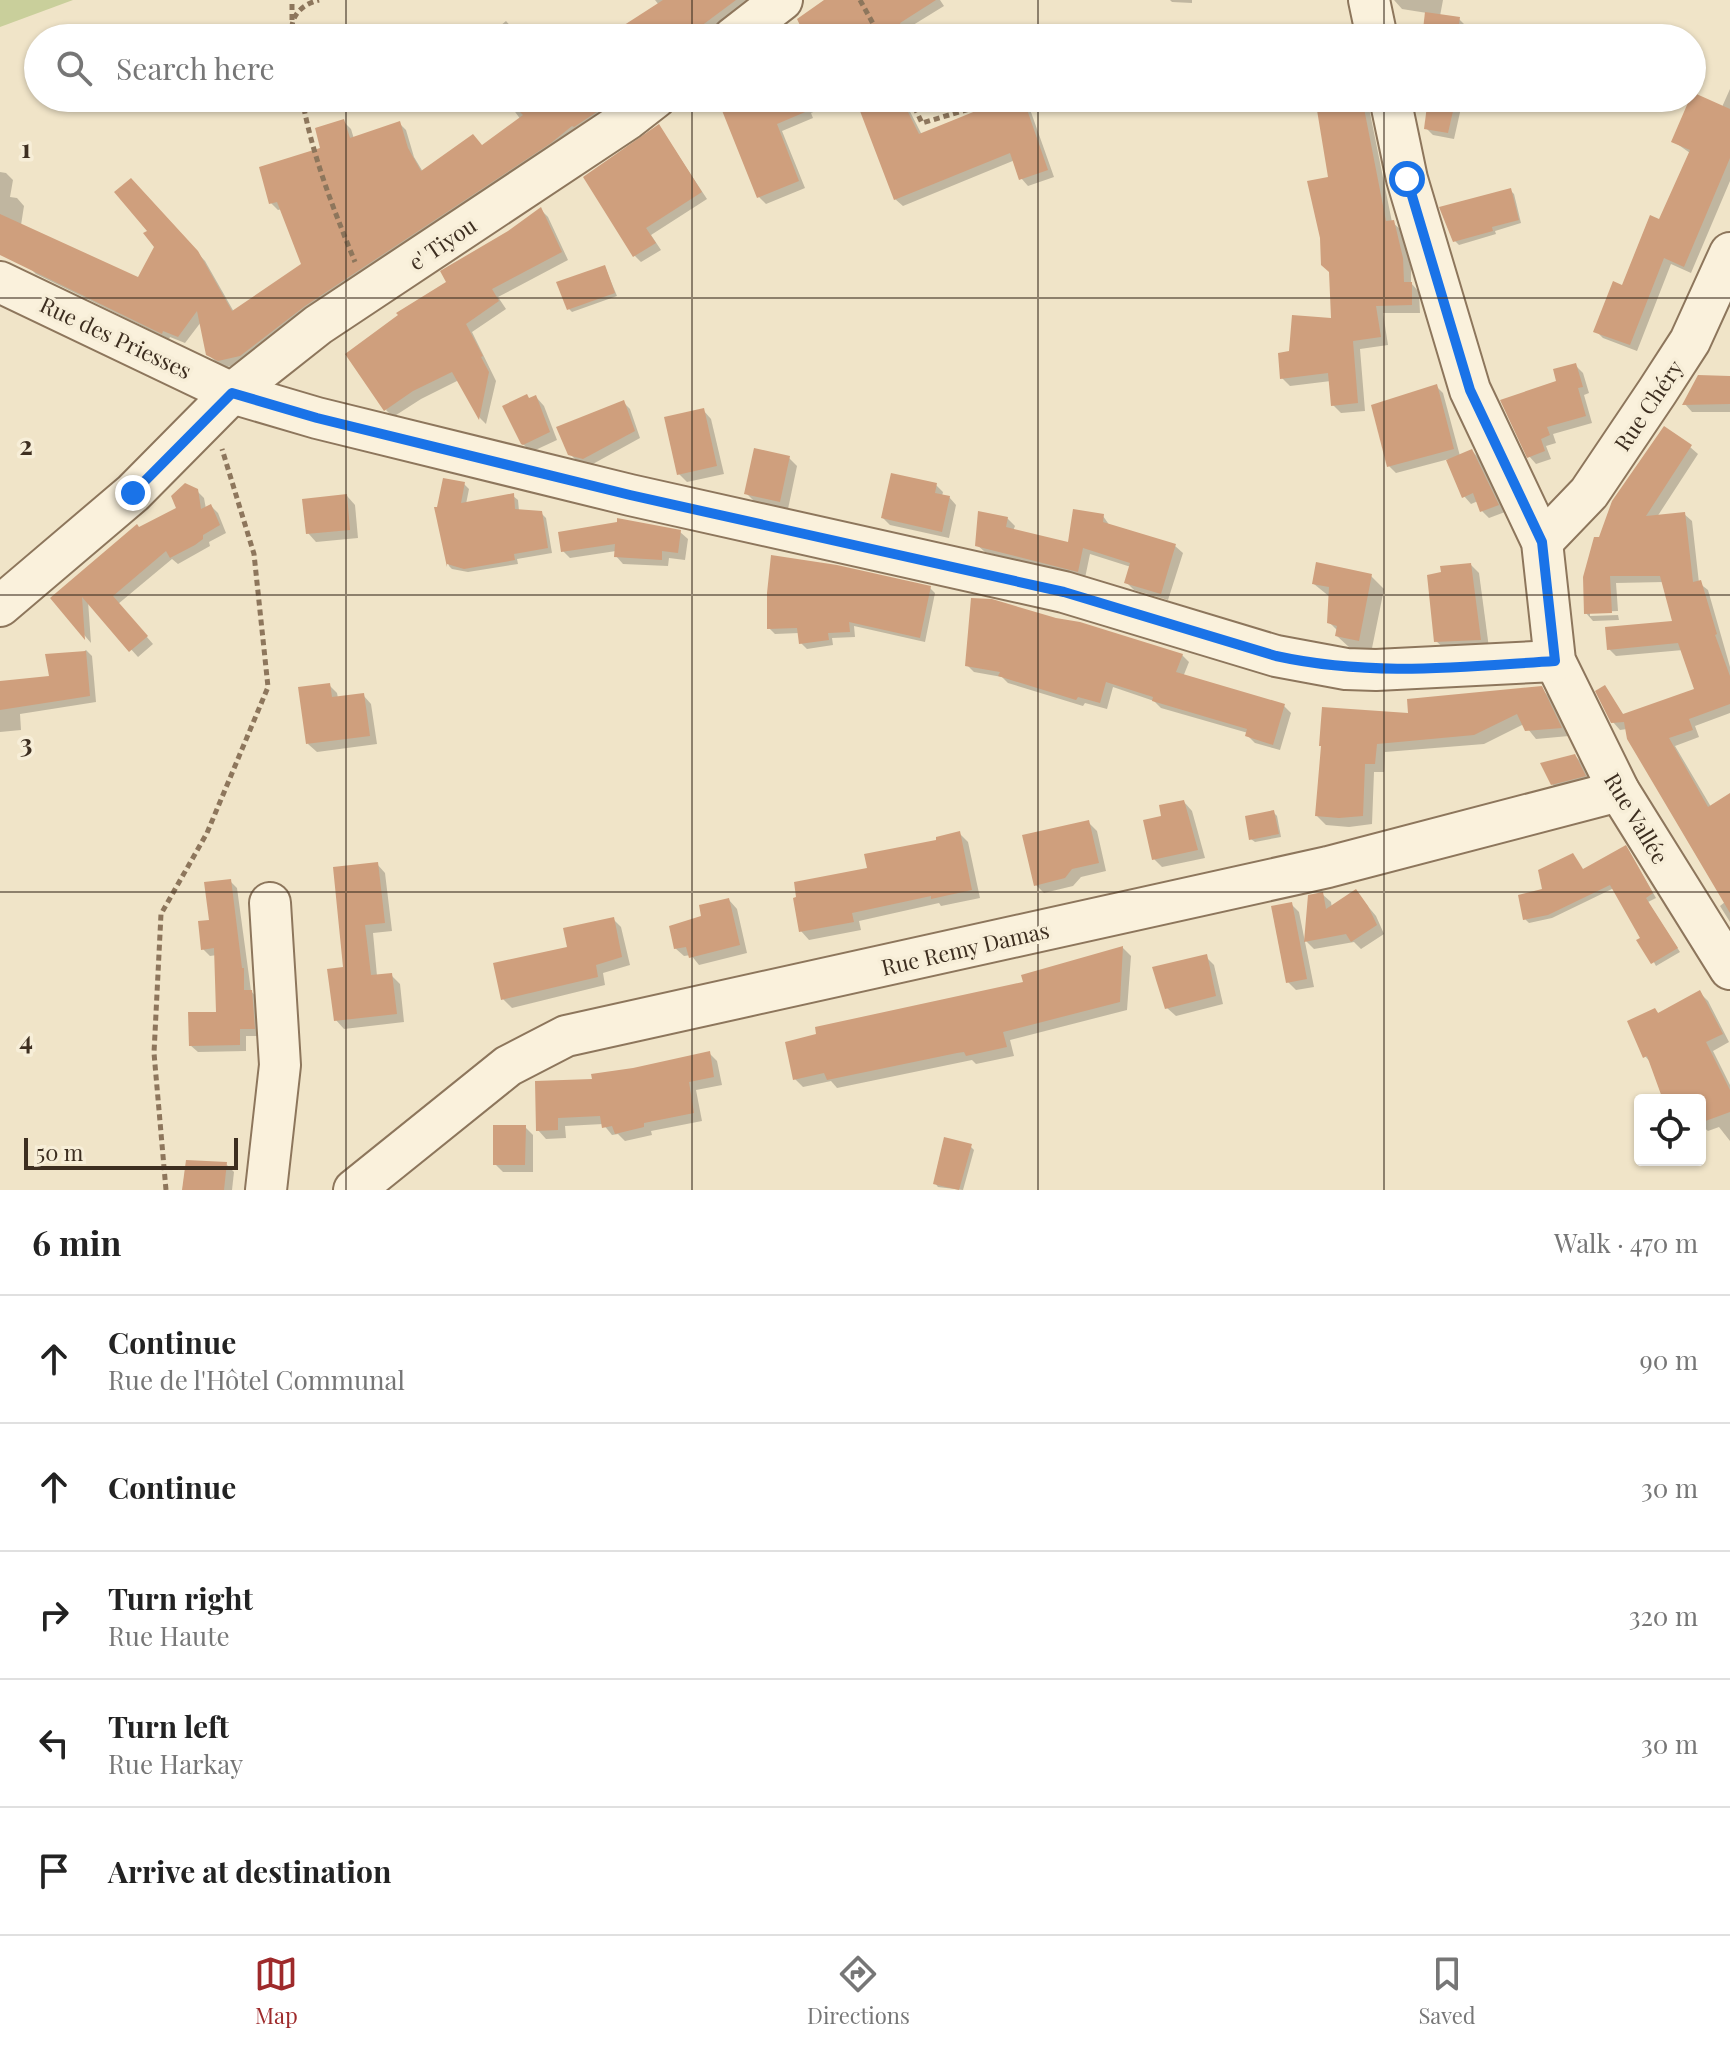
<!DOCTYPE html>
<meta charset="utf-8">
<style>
:root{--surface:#fff;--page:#f6f6f6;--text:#222;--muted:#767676;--line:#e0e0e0;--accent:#9e2a2b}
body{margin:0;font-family:"Playfair Display",serif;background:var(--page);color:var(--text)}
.controls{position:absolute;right:24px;bottom:24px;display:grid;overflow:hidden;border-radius:8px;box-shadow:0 2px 6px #0004}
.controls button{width:72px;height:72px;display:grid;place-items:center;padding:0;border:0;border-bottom:2px solid var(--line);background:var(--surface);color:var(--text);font:40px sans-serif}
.scale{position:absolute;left:24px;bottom:20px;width:214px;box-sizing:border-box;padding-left:8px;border:4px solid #3d2e20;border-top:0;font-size:22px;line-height:28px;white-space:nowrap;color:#3d2e20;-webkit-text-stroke:6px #f7eed8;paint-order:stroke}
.stop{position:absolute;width:24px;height:24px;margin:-18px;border:6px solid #1a73e8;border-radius:50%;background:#fff}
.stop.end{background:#1a73e8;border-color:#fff;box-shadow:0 2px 8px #0008}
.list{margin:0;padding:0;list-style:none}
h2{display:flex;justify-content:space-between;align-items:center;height:104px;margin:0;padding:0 32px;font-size:34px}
h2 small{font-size:26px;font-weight:400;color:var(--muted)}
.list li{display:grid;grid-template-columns:52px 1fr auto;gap:24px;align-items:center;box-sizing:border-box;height:128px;padding:0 32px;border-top:2px solid var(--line)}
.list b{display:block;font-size:30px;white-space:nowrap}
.list p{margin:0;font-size:26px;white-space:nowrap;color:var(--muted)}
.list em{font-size:26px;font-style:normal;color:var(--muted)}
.icon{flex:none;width:44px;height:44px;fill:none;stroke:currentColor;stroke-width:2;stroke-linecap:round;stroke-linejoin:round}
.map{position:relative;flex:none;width:1730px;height:1190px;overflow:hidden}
.search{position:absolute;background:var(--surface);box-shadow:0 2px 6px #0004;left:24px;right:24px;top:24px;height:88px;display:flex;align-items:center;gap:20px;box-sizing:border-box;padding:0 28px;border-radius:44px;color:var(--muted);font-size:30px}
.sheet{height:744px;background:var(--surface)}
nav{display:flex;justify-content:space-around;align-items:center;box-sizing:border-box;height:112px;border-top:2px solid var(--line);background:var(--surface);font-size:22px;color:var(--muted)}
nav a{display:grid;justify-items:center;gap:4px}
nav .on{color:var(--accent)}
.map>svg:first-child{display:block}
.green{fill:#c9cf9b}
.shadow{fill:#0003}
.building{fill:#cf9f7d}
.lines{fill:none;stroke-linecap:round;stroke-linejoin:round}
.minor-casing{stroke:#8d765c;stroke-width:44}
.path{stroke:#8d765c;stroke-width:5;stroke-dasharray:6 4;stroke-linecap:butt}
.minor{stroke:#faf1dc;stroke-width:40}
.route{stroke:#1a73e8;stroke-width:10}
.grid{fill:none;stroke:#3d2e20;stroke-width:2;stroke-opacity:0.55}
.labels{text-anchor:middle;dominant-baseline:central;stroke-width:7;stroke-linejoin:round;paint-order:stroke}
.street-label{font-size:22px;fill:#3d2e20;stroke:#f7eed8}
.grid-label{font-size:26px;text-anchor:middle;font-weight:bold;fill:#3d2e20;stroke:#f7eed8;stroke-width:7;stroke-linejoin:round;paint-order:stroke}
</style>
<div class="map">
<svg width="1730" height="1190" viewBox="0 0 1730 1190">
<rect width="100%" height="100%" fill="#f0e4c8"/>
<path class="green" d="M0 0H73L0 27Z"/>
<g class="shadow">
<path d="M655 0H751L701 38H608L659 5Z"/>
<path d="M827 0H940L944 6 905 30 909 38H808Z"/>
<path d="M1170 0H1192V3L1172 2Z"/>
<path d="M1394 0H1443L1440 16 1459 19 1466 26 1464 38H1424L1427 13 1402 9Z"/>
<path d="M506 21 521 38H480L485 34 488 36Z"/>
<path d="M1730 89V181L1691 273 1671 264 1637 351 1603 338 1596 331 1660 221 1690 153 1673 141 1693 95 1722 107Z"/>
<path d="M505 98H633L248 363 227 367 216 362 208 354 201 322 185 343 170 337 169 339 36 274 29 267 0 252V172L6 173 13 180 10 197 17 198 24 206 21 225 139 279 156 247 138 187 205 261 234 312 304 265 282 209 278 210 271 203 323 149 344 122 351 129 354 139 399 123 406 130 414 157 423 172 483 147 521 120Z"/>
<path d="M719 98H846L811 113 813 118 782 131 805 188 766 204 759 197Z"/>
<path d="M857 98H903L922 135 995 105 993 98H1026L1054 177 1028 186 1021 178 1015 160 903 206 895 199Z"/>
<path d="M1317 98H1367L1392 222 1401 230 1411 268V283L1419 292 1420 313H1383L1388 345 1360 349 1365 411 1341 413 1333 405 1331 381 1290 386 1282 378 1291 353 1333 321 1330 178Z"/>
<path d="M1430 98H1483L1480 112 1461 108 1454 139 1433 135 1426 128Z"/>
<path d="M659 126 707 199 651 235 661 250 641 262 635 256Z"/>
<path d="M1511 191 1514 194 1521 223 1495 231 1496 234 1459 245 1455 241Z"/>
<path d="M540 209 548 217 568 260 498 297 506 309 472 332 496 381 486 424 480 418 459 380 421 399 393 417 386 410 449 283Z"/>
<path d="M605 267 617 296 572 312 568 308Z"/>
<path d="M1575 365 1583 373 1589 393 1584 395 1592 423 1553 434 1556 443 1546 446 1551 459 1536 464 1529 456Z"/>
<path d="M1730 378V412H1692L1685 404Z"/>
<path d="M1436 386 1443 393 1460 456 1472 451 1479 458 1505 512 1489 518 1482 511 1478 501 1471 504 1464 496 1449 459 1396 473 1389 466Z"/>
<path d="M536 397 544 406 557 440 531 452 522 443 530 400Z"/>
<path d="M624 403 630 409 640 438 591 465 577 461 570 454Z"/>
<path d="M703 410 711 419 724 474 687 482 679 474Z"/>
<path d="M1690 447 1698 454 1657 517 1684 514 1692 521 1699 583 1708 590 1730 667V713L1695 726 1699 737 1675 746 1730 839V922L1720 906 1725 902 1627 729 1620 730 1613 722 1605 688 1624 716 1697 690 1683 650 1616 656 1609 649 1674 623 1664 582 1616 583 1618 611 1590 612V616L1618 615 1619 620 1593 621 1586 613 1601 540Z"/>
<path d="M789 458 797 466 788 509 755 502 747 494Z"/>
<path d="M464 484 469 489 466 504 513 496 518 500 519 511 541 513 546 518 552 553 517 559 518 564 468 572 452 569 449 566 437 509Z"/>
<path d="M936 485 943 492 942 496 949 497 956 505 949 538 890 525 883 518Z"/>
<path d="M197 491 204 498 206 509 211 506 218 513 226 533 209 542 210 546 178 564 172 559 118 604 153 644 138 657 88 601 91 643 53 598 139 530 179 509Z"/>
<path d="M347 496 355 505 358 538 316 542 308 533Z"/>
<path d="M1103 516 1110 526 1175 546 1183 553 1168 600 1134 590 1126 582 1131 567 1090 554 1085 578 985 552 977 545 1007 518 1015 526 1013 531 1069 545Z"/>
<path d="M680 532 688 539 685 560 669 558 668 566 623 564 616 556V551L570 558 563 551Z"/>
<path d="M1471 565 1479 573 1489 648 1445 649 1436 641Z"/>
<path d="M1371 576 1384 589 1371 653 1350 648 1337 636 1338 631 1329 622 1330 597 1314 584Z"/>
<path d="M930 588 935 593 925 642 854 626 855 637 832 638 833 645 807 649 801 643 799 633 775 634 769 628Z"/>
<path d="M86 650 92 656 96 702 20 714 21 730 0 732V683L49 678Z"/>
<path d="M1182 655 1189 662 1183 677 1284 706 1291 713 1280 750 1255 743 1248 736V733L1161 708 1154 701 1113 687 1107 709 1085 703 1083 706 1008 683 1002 677 974 672 967 665Z"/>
<path d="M329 685 337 693 338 698 363 695 371 704 377 744 317 752 308 744Z"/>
<path d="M1541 688 1550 698 1569 736 1536 739 1524 724 1484 744 1385 752 1384 772H1374L1372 824 1349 827 1326 825 1317 816 1323 747 1410 715Z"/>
<path d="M1575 756 1588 769 1597 789 1565 797 1552 784Z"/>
<path d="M1184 802 1192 811 1205 858 1162 867 1154 859 1163 818Z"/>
<path d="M1273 812 1277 816 1281 837 1255 842 1251 839Z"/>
<path d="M1088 822 1097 831 1106 871 1081 877 1073 886 1044 893 1036 885Z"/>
<path d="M960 834 968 842 980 898 941 906 939 903 859 921 861 930 809 940 801 931 869 870Z"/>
<path d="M1629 851 1656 898 1648 902 1680 952 1656 966 1614 888 1552 918 1529 923 1525 919 1545 890Z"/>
<path d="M377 864 385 873 392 931 373 933 377 976 391 975 400 984 404 1022 344 1029 336 1020 345 969Z"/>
<path d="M230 881 237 888 251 991 259 1000 261 1036H246V1051L198 1052 190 1045 218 1014 217 955 210 956 203 949 211 922Z"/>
<path d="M1356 892 1376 916 1384 934 1361 949 1354 942 1314 949 1306 941 1322 894 1331 902 1332 908Z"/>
<path d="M729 900 737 909 747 953 699 965 691 955 684 956 675 948 703 918Z"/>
<path d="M1291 904 1299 912 1314 987 1296 990 1288 982Z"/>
<path d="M613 919 621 927 630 965 603 973 605 985 512 1008 503 999Z"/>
<path d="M1123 948 1131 956 1127 1010 1010 1040 1014 1056 976 1064 972 1060 837 1088 831 1081 803 1087 795 1079 1025 984 1023 976Z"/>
<path d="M1206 957 1214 965 1223 1004 1176 1016 1167 1008Z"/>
<path d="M1700 993 1708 1001 1729 1042 1713 1051 1730 1085V1141L1719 1127 1708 1131 1700 1124V1100H1665L1651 1063 1645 1056 1655 1010 1659 1014Z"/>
<path d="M709 1053 717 1061 722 1085 696 1090 702 1121 651 1131 652 1135 625 1141 618 1134 612 1135 603 1124 565 1126 566 1138 546 1139 538 1130 595 1081Z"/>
<path d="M525 1127 533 1135V1172H503L495 1164Z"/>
<path d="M970 1146 974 1150 963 1190 938 1187 935 1183Z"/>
<path d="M226 1164 234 1172 232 1190H184Z"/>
</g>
<g class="building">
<path d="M663 0H736L685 38H604Z"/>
<path d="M824 0H936L900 23 907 38H806L797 19Z"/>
<path d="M1425 12 1460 17 1457 38H1422Z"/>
<path d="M1692 92 1730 109V158L1684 267 1664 258 1630 345 1593 332 1613 281 1622 285 1650 215 1659 219 1690 150 1671 142 1690 98H1692Z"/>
<path d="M537 98H618L574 127 572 126 551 143 305 306 240 356 218 361 206 355 197 311 178 337 163 331 162 334 0 255V214L138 277 154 247 143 233 147 231 114 192 131 178 198 251 232 311 301 264 277 202 269 204 259 167 320 148 315 128 344 119 350 138 400 121 408 148 421 171 473 134 482 145 523 115 520 112Z"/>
<path d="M717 98H838L777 124 799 181 757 198Z"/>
<path d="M855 98H901L919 134 993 104 991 98H1023L1048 170 1019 180 1010 153 894 200Z"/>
<path d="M1315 98H1362L1386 221 1394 220 1403 258 1404 282H1412V305L1376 306 1381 337 1353 341 1358 403 1331 406 1328 373 1280 379 1278 353 1289 351 1292 315 1331 318 1329 272 1321 265 1320 238 1307 181 1328 177Z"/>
<path d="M1428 98H1456L1448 133 1424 129Z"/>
<path d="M659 124 702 192 646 228 656 243 633 257 583 177Z"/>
<path d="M1511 188 1519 220 1492 227 1493 231 1453 242 1439 207Z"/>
<path d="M541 207 562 252 492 289 499 301 466 324 483 356 481 357 489 372 479 420 452 372 413 391 384 411 345 354 398 315 396 313 446 282 440 271 508 231Z"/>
<path d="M605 265 615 293 567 310 556 282Z"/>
<path d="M1576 363 1583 387 1578 388 1586 416 1547 427 1550 435 1541 439 1545 451 1527 458 1500 400 1556 381 1553 369Z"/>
<path d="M1698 375 1730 376V404L1682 405Z"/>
<path d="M1437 384 1454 449 1387 467 1371 405Z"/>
<path d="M527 394 529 398 536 395 550 432 523 445 521 444 502 406Z"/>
<path d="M624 400 635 431 583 459 568 455 556 427Z"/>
<path d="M704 408 717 466 677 475 664 417Z"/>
<path d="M1664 426 1692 445 1646 516 1685 512 1693 582 1701 580 1717 634 1715 635 1730 676V704L1689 719 1693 730 1669 738 1708 807 1730 793V913L1627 739 1624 722 1611 723 1595 691 1605 685 1623 714 1694 689 1678 643 1607 650 1605 627 1672 621 1660 576H1610L1612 613 1584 614 1583 577 1594 537H1599L1612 501Z"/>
<path d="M754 448 790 456 780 502 744 494Z"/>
<path d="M1472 449 1499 505 1480 512 1473 493 1462 498 1446 460Z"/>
<path d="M891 473 937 483 935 493 950 496 942 532 881 518Z"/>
<path d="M443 478 465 482 461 503 514 493 515 509 542 511 548 548 514 554 515 560 464 569 447 564V567L434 507H437Z"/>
<path d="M185 483 198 489 201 509 211 504 220 525 203 535V539L195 545 170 558 166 551 113 596 148 636 129 652 82 597 85 640 50 598 137 524 139 527 176 508 171 496Z"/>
<path d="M347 494 350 530 306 534 302 499Z"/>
<path d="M1073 509 1104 514 1103 522 1176 544 1161 594 1124 583 1130 563 1083 548 1078 572 975 546 978 511 1008 517 1006 527 1068 542Z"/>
<path d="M617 518 681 530 678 553 662 551V560L614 557 615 544 561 552 558 532 617 522Z"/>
<path d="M771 555 837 565 931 586 920 638 849 622 850 632 828 633 829 640 799 644 797 628 767 629V593Z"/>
<path d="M1316 562 1372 574 1359 641 1335 636 1337 626 1327 623 1329 587 1312 584Z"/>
<path d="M1471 563 1481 640 1434 642 1427 575 1441 572 1440 566Z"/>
<path d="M971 598 992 599 1056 618 1080 622 1183 654 1176 672 1285 704 1273 745 1245 736 1247 729 1152 701 1153 697 1106 682 1100 703 1078 697 1076 700 998 676 1000 672 965 666Z"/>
<path d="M86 651 90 696 0 710V681L49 676 45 654Z"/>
<path d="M330 683 332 697 364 693 370 736 306 744 298 687Z"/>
<path d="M1542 686 1562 728 1525 731 1517 714 1474 735 1377 744 1375 764H1365L1363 816 1339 818 1315 816 1321 746H1319L1322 707 1408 713 1407 699Z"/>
<path d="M1575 754 1586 776 1551 785 1540 763Z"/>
<path d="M1184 800 1198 850 1152 860 1143 820 1161 816 1159 805Z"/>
<path d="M1274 810 1279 834 1249 840 1245 816Z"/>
<path d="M1089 820 1099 863 1072 869 1065 878 1034 886 1022 835Z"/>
<path d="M960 831 972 890 931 899V896L852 913 854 922 799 932 793 898 796 897 794 882 867 868 864 854 936 840V837Z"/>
<path d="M1626 845 1653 893 1646 898 1678 948 1651 964 1636 940 1640 938 1610 885 1548 915 1523 920 1518 895 1542 889 1538 870 1573 853 1583 869Z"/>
<path d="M378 862 385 923 365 925 371 975 392 973 397 1014 334 1021 327 969 343 967 333 867Z"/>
<path d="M231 879 242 968H244V990H252L255 1029H240V1045L189 1046 188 1012H216L214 948 201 950 198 921 209 920 204 882Z"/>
<path d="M1356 889 1368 906 1377 925 1351 942 1346 934 1304 942 1308 895 1323 892 1326 909Z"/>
<path d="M729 898 740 945 689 958 686 947 674 949 669 926 701 916 699 905Z"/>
<path d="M1292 902 1307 979 1286 983 1271 906Z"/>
<path d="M614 917 622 957 596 965 598 977 501 1000 493 963 567 947 563 928Z"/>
<path d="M1123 946 1120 1002 1003 1032 1007 1047 966 1056 964 1052 957 1053 827 1080 824 1073 793 1080 785 1042 816 1034 815 1027 1023 982 1021 975Z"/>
<path d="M1207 954 1216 996 1165 1009 1152 967Z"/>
<path d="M1700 990 1723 1034 1706 1042 1730 1090V1112L1700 1123V1100H1663L1647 1056 1643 1058 1627 1021 1655 1008 1658 1013Z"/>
<path d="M710 1051 714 1077 689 1082 694 1113 644 1123V1127L615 1134 612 1126 602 1128 600 1116 558 1118V1130L536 1131 535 1081 592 1079 591 1074 633 1068Z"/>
<path d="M493 1125H526L525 1165H493Z"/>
<path d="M944 1137 972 1144 959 1190 933 1184Z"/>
<path d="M186 1160 227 1162 224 1190H182Z"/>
</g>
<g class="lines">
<g class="minor-casing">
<g id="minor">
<path d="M1369 0 1377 38"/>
<path d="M733 38 782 0"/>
<path d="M1390 98 1407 179 1470 390 1542 542 1555 661 1619 791 1730 969"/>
<path d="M0 282 232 393 317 418 630 495 1064 592 1276 656 1346 669 1376 670 1555 661"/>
<path d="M1542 542 1589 493 1657 392 1690 341 1730 253"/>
<path d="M0 606 133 493 232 393 318 325 628 119 655 98"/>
<path d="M266 1190 280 1065 270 903"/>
<path d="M354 1190 508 1066 566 1036 1328 867 1619 791"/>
</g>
</g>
<g class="path">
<path d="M860 0 881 38"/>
<path d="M292 20V0"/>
<path d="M292 38C289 17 300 5 319 0"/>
<path d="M302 98C312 155 333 208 355 262"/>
<path d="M910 98 922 123 973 108"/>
<path d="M166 1190 154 1053 161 914 207 833 268 687 254 554 222 449"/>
</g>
<use href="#minor" class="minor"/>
</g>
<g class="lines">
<path class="route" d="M133 493 232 393 317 418 630 495 1064 592 1276 656C1372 677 1458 667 1555 661L1542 542 1470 390 1407 179"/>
</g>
<path class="grid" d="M346 0V38M692 0V38M1038 0V38M1384 0V38M346 98V1190M692 98V1190M1038 98V1190M1384 98V1190M0 298H1730M0 595H1730M0 892H1730"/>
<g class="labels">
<g class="street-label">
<text transform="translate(442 243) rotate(-34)">e' Tiyou</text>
<text transform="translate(116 337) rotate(25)">Rue des Priesses</text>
<text transform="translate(1648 405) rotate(-56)">Rue Chéry</text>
<text transform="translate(1637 818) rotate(59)">Rue Vallée</text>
<text transform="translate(965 948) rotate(-13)">Rue Remy Damas</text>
</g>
</g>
<g class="grid-label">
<text x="26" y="158">1</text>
<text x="26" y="455">2</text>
<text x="26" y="753">3</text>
<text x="26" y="1050">4</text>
</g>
</svg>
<div class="controls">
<button><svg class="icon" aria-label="locate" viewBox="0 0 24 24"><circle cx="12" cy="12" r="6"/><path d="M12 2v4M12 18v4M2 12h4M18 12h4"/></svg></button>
</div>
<div class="scale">50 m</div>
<div class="stop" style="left:1407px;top:179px"></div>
<div class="stop end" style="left:133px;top:493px"></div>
<div class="search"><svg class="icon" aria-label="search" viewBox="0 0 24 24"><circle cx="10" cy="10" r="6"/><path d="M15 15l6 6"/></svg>Search here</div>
</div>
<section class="sheet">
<h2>6 min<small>Walk · 470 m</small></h2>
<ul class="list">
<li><svg class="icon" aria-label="ahead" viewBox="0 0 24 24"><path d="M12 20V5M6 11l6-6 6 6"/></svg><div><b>Continue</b><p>Rue de l'Hôtel Communal</p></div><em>90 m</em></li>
<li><svg class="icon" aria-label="ahead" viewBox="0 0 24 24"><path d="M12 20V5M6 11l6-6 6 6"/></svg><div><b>Continue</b></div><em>30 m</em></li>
<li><svg class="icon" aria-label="right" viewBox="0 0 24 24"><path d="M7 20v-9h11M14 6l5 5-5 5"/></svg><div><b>Turn right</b><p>Rue Haute</p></div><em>320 m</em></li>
<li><svg class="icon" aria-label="left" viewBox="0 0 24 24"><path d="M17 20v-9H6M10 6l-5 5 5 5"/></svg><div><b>Turn left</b><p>Rue Harkay</p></div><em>30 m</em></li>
<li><svg class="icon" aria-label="arrive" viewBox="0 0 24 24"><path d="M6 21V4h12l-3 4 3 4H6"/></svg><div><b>Arrive at destination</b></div></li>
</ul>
</section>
<nav>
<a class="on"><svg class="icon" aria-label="map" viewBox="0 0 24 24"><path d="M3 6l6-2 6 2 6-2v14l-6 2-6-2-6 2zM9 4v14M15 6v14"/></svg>Map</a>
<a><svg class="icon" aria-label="directions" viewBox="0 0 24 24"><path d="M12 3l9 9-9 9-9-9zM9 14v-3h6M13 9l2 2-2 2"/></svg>Directions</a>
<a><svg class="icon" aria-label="saved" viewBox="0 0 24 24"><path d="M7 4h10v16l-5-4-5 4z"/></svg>Saved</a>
</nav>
